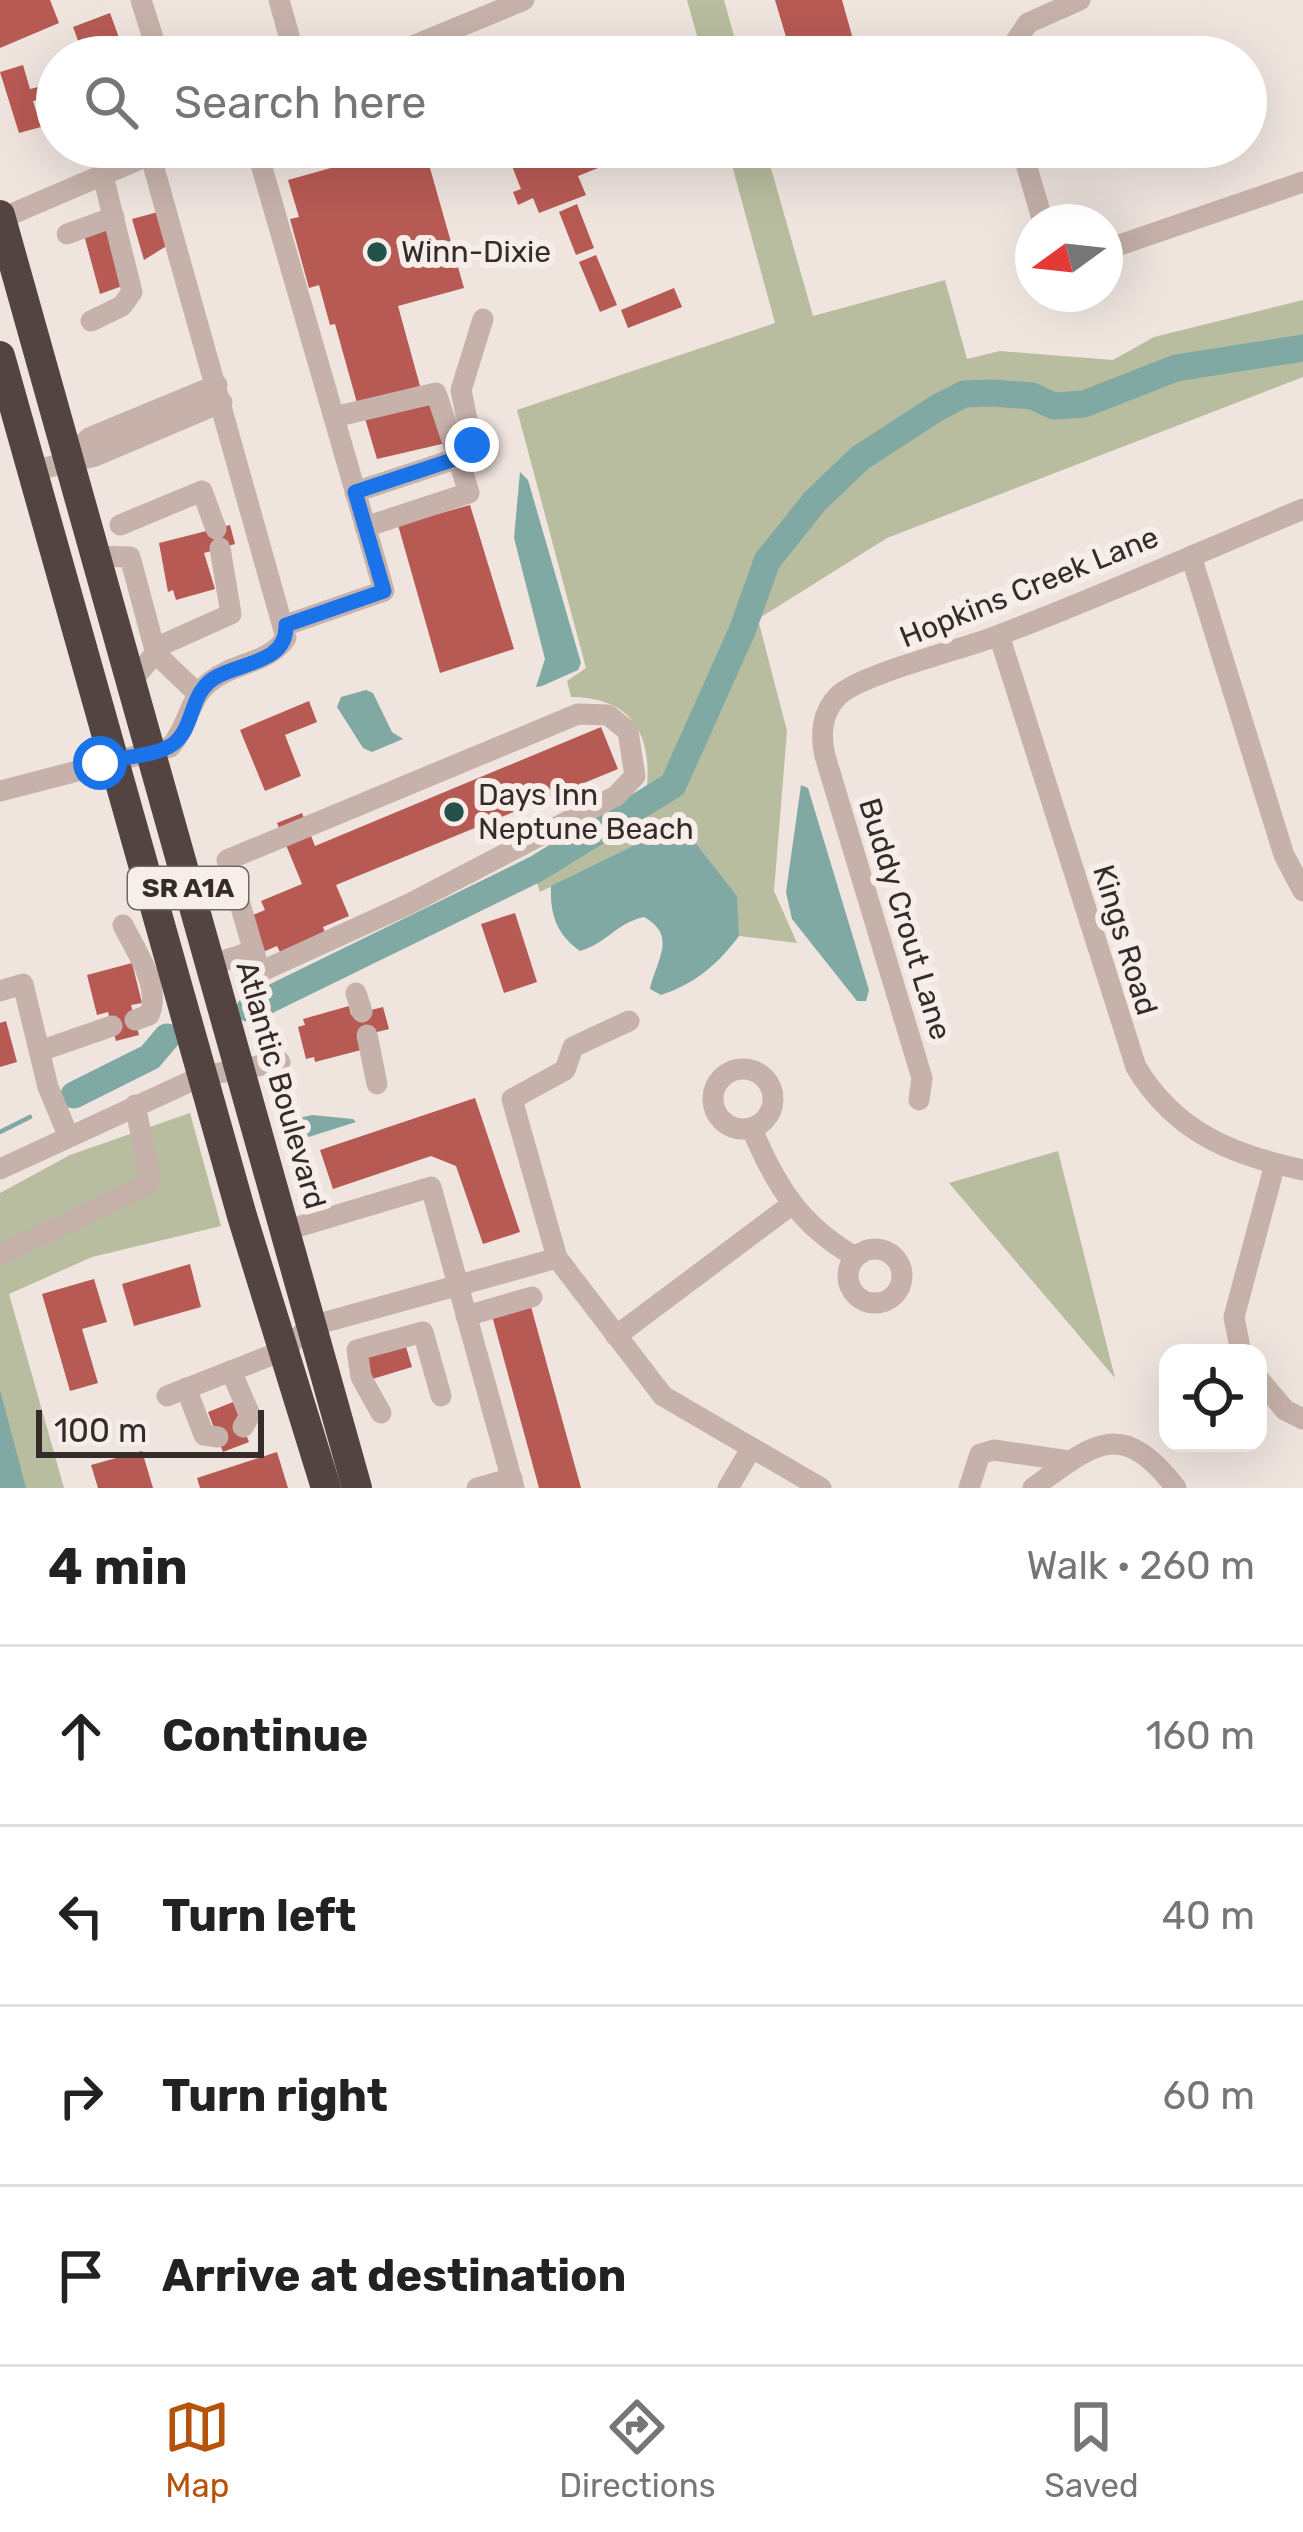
<!DOCTYPE html>
<meta charset="utf-8">
<style>
:root{--surface:#fff;--page:#f6f6f6;--text:#222;--muted:#767676;--line:#e0e0e0;--accent:#b45309}
body{margin:0;font-family:Rubik,sans-serif;background:var(--page);color:var(--text)}
.controls{position:absolute;right:36px;bottom:36px;display:grid;overflow:hidden;border-radius:24px;box-shadow:0 12px 48px #0002}
.controls button{width:108px;height:108px;display:grid;place-items:center;padding:0;border:0;border-bottom:3px solid var(--line);background:var(--surface);color:var(--text);font:60px sans-serif}
.compass{position:absolute;left:1015px;top:204px;width:108px;height:108px;border-radius:50%;background:var(--surface);box-shadow:0 12px 48px #0002;rotate:255deg}
.scale{position:absolute;left:36px;bottom:30px;width:228px;box-sizing:border-box;padding-left:12px;border:6px solid #352b29;border-top:0;font-size:33px;line-height:42px;white-space:nowrap;color:#352b29;-webkit-text-stroke:9px #f7eee9;paint-order:stroke}
.stop{position:absolute;width:36px;height:36px;margin:-27px;border:9px solid #1a73e8;border-radius:50%;background:#fff}
.stop.end{background:#1a73e8;border-color:#fff;box-shadow:0 3px 12px #0008}
.list{margin:0;padding:0;list-style:none}
h2{display:flex;justify-content:space-between;align-items:center;height:156px;margin:0;padding:0 48px;font-size:51px}
h2 small{font-size:39px;font-weight:400;color:var(--muted)}
.list li{display:grid;grid-template-columns:78px 1fr auto;gap:36px;align-items:center;box-sizing:border-box;height:180px;padding:0 48px;border-top:3px solid var(--line)}
.list b{display:block;font-size:45px;white-space:nowrap}
.list em{font-size:39px;font-style:normal;color:var(--muted)}
.icon{flex:none;width:66px;height:66px;fill:none;stroke:currentColor;stroke-width:2;stroke-linecap:round;stroke-linejoin:round}
.map{position:relative;flex:none;width:1303px;height:1488px;overflow:hidden}
.search{position:absolute;background:var(--surface);box-shadow:0 12px 48px #0002;left:36px;right:36px;top:36px;height:132px;display:flex;align-items:center;gap:30px;box-sizing:border-box;padding:0 42px;border-radius:66px;color:var(--muted);font-size:45px}
.sheet{height:876px;background:var(--surface)}
nav{display:flex;justify-content:space-around;align-items:center;box-sizing:border-box;height:168px;border-top:3px solid var(--line);background:var(--surface);font-size:33px;color:var(--muted)}
nav a{display:grid;justify-items:center;gap:6px}
nav .on{color:var(--accent)}
.map>svg:first-child{display:block}
.green{fill:#b8bd9f}
.water{fill:#80a9a3}
.lines{fill:none;stroke-linecap:round;stroke-linejoin:round}
.stream{stroke:#80a9a3;stroke-width:4.5}
.river{stroke:#80a9a3;stroke-width:27}
.building{fill:#b75a53}
.minor{stroke:#c6b2ab;stroke-width:21}
.highway{stroke:#544441;stroke-width:30}
.route{stroke:#1a73e8;stroke-width:15}
.poi-dot{fill:#24514c;stroke:#f7eee9;stroke-width:4.5}
.labels{text-anchor:middle;dominant-baseline:central;stroke-width:12;stroke-linejoin:round;paint-order:stroke}
.shield{fill:#f7eee9;stroke:#6f6663;stroke-width:3}
.shield-label{font-size:27px;font-weight:bold;fill:#352b29}
.poi-label{font-size:30px;fill:#352b29;stroke:#f7eee9;text-anchor:start}
.street-label{font-size:30px;fill:#352b29;stroke:#f7eee9}
</style>
<div class="map">
<svg width="1303" height="1488" viewBox="0 0 1303 1488">
<rect width="100%" height="100%" fill="#efe4de"/>
<g class="green">
<path d="M687 0H724L740 57H703Z"/>
<path d="M727 147H765L813 316 945 280 967 359 1000 351 1113 360 1154 337 1303 300V377L887 538 758 619 787 731 774 891 797 943 739 936 736 895 680 823 540 892 531 864 646 795C654 736 633 697 571 697L567 681 586 668 517 410 775 323Z"/>
<path d="M190 1113 221 1226 92 1257 9 1294 64 1488H0V1193L70 1155Z"/>
<path d="M1058 1151 1115 1378 949 1183Z"/>
</g>
<g class="water">
<path d="M520 472 528 480 581 663 578 670 542 686 536 687 545 659 514 538Z"/>
<path d="M366 690 373 693 392 732 403 739 372 752 363 748 337 707 341 697Z"/>
<path d="M801 785 808 788 869 990 866 1001H857L792 919 786 892Z"/>
<path d="M680 823 737 896 739 936C718 964 695 984 661 995L650 989C658 957 677 936 644 917 616 923 606 944 580 951 556 934 550 914 551 886Z"/>
<path d="M312 1115 353 1119 356 1122 296 1141 283 1131 286 1121Z"/>
<path d="M0 1390 26 1488H0Z"/>
</g>
<g class="lines">
<path class="stream" d="M0 1132 30 1117"/>
<g class="river">
<path d="M250 1009 536 869 673 785 742 631 767 561 815 501 860 458 937 408 964 394 993 393 1032 396 1054 406 1084 404 1176 368 1303 348"/>
<path d="M74 1095 150 1057 167 1037"/>
</g>
</g>
<g class="building">
<path d="M0 0H50L59 23 0 48Z"/>
<path d="M775 0H842L858 57H792Z"/>
<path d="M110 13 126 57H84L73 27Z"/>
<path d="M23 65 30 89 38 87 42 99 33 101 41 127 19 133 0 72Z"/>
<path d="M406 147H424L464 288 398 306 420 386 357 403 335 324 330 325 319 285 309 288 290 219 299 217 288 180Z"/>
<path d="M505 147H555L562 163 603 147H651L578 176 586 195 539 213 533 198 518 205 513 192 521 189 510 161 502 164 497 150Z"/>
<path d="M577 204 594 248 576 255 559 212Z"/>
<path d="M158 212 168 245 144 260 132 219Z"/>
<path d="M115 225 128 284 100 294 84 235Z"/>
<path d="M596 255 617 305 600 312 579 262Z"/>
<path d="M674 288 682 307 628 328 621 310Z"/>
<path d="M431 396 446 443 377 459 364 415Z"/>
<path d="M470 505 514 649 440 673 398 525Z"/>
<path d="M230 525 235 544 204 553 215 589 176 600 173 590 168 592 159 543Z"/>
<path d="M309 701 317 722 285 735 301 776 265 791 240 730Z"/>
<path d="M601 727 618 769 336 885 349 916 323 927 326 935 281 954 277 946 263 952 248 917 265 910 261 901 302 884 277 823 302 813 315 846Z"/>
<path d="M515 913 537 982 504 993 481 924Z"/>
<path d="M132 963 142 1003 131 1005 139 1035 116 1041 108 1012 97 1015 87 975Z"/>
<path d="M349 1006 351 1015 383 1007 389 1029 357 1037 361 1050 315 1062 314 1057 306 1059 298 1027 305 1025 303 1019Z"/>
<path d="M6 1021 17 1062 0 1067V1023Z"/>
<path d="M475 1098 520 1232 483 1244 456 1166 431 1156 333 1189 320 1150Z"/>
<path d="M190 1264 201 1307 134 1326 122 1284Z"/>
<path d="M94 1279 107 1322 82 1329 98 1383 70 1391 42 1294Z"/>
<path d="M530 1303 581 1488H539L491 1312Z"/>
<path d="M404 1340 412 1367 369 1380 362 1352Z"/>
<path d="M233 1402 249 1442 223 1452 208 1412Z"/>
<path d="M142 1451 153 1488H98L91 1465Z"/>
<path d="M277 1452 288 1488H200L197 1478Z"/>
</g>
<g class="lines">
<g class="minor">
<path d="M141 0 159 57"/>
<path d="M279 0 295 57"/>
<path d="M386 57 524 0"/>
<path d="M1005 57 1028 23 1080 0"/>
<path d="M256 147 384 591 286 625"/>
<path d="M1021 147 1043 222"/>
<path d="M0 219 168 147"/>
<path d="M67 234 114 217"/>
<path d="M1105 250 1303 182"/>
<path d="M91 321 122 306 132 292 103 176"/>
<path d="M334 417 436 393 458 458 355 492"/>
<path d="M68 458 89 438 217 385"/>
<path d="M32 471 95 456 222 402"/>
<path d="M120 525 202 491 216 529"/>
<path d="M365 527 469 493 458 458 472 445 461 390 483 319"/>
<path d="M95 556 130 557 156 654 197 693"/>
<path d="M1191 556 1284 855 1303 891"/>
<path d="M999 635 1136 1067C1175 1132 1232 1155 1303 1170"/>
<path d="M130 682 164 644 231 614 220 548"/>
<path d="M578 714 608 715 628 731 635 776 616 796 409 904 260 972 227 860Z"/>
<path d="M0 791 170 747C189 727 188 698 211 681 236 661 267 665 286 638L150 154"/>
<path d="M190 895 233 881"/>
<path d="M123 925C135 950 162 987 149 1015L135 1020"/>
<path d="M210 965 254 951"/>
<path d="M0 991 23 984 48 1087 68 1135"/>
<path d="M356 993 362 1012"/>
<path d="M629 1021 573 1047 565 1070 512 1099 557 1258 663 1396 821 1488"/>
<path d="M367 1035 377 1084"/>
<path d="M40 1051 112 1026"/>
<circle cx="743" cy="1099" r="30"/>
<path d="M919 1100 922 1078 825 756C820 735 822 712 838 696 860 674 960 650 994 637 1098 598 1200 552 1303 509"/>
<path d="M752 1129C775 1185 801 1226 854 1256"/>
<path d="M0 1169 202 1076 280 1062"/>
<path d="M284 1231 431 1187 514 1488"/>
<circle cx="875" cy="1276" r="27"/>
<path d="M0 1255 146 1185 150 1177 135 1105"/>
<path d="M466 1316 532 1297"/>
<path d="M616 1336 791 1205"/>
<path d="M1241 1353 1234 1317 1275 1164"/>
<path d="M231 1371 250 1415 243 1427"/>
<path d="M1258 1378 1285 1410 1303 1419"/>
<path d="M186 1388 204 1435 218 1437"/>
<path d="M167 1396 282 1351 311 1326 557 1258"/>
<path d="M381 1413 361 1377 357 1350 423 1332 441 1396"/>
<path d="M477 1488 512 1478"/>
<path d="M728 1488 751 1449"/>
<path d="M969 1488 980 1454 994 1450 1069 1461"/>
<path d="M1033 1488C1095 1442 1122 1418 1176 1488"/>
</g>
<g class="highway">
<path d="M0 215 357 1488"/>
<path d="M0 356 242 1216 326 1488"/>
</g>
</g>
<g class="lines">
<path class="route" d="M100 763C122 756 155 757 173 744 196 727 188 691 218 676 244 662 287 662 286 625L384 591 355 492 458 458 472 445"/>
</g>
<g class="poi-dot">
<circle cx="377" cy="252" r="12"/>
<circle cx="454" cy="812" r="12"/>
</g>
<g class="labels">
<rect class="shield" x="128" y="867" width="120" height="42" rx="9"/>
<g class="shield-label">
<text x="188" y="888">SR A1A</text>
</g>
<g class="poi-label">
<text x="401" y="252">Winn-Dixie</text>
<text x="478" y="795">Days Inn<tspan x="478" dy="34">Neptune Beach</tspan></text>
</g>
<g class="street-label">
<text transform="translate(1029 587) rotate(-22)">Hopkins Creek Lane</text>
<text transform="translate(905 919) rotate(73)">Buddy Crout Lane</text>
<text transform="translate(1125 940) rotate(73)">Kings Road</text>
<text transform="translate(281 1085) rotate(74)">Atlantic Boulevard</text>
</g>
</g>
</svg>
<div class="controls">
<button><svg class="icon" aria-label="locate" viewBox="0 0 24 24"><circle cx="12" cy="12" r="6"/><path d="M12 2v4M12 18v4M2 12h4M18 12h4"/></svg></button>
</div>
<svg class="compass" viewBox="-18 -18 36 36"><path d="M0-13l5 13h-10z" fill="#e53935"/><path d="M0 13l5-13h-10z" fill="#767676"/></svg>
<div class="scale">100 m</div>
<div class="stop" style="left:100px;top:763px"></div>
<div class="stop end" style="left:472px;top:445px"></div>
<div class="search"><svg class="icon" aria-label="search" viewBox="0 0 24 24"><circle cx="10" cy="10" r="6"/><path d="M15 15l6 6"/></svg>Search here</div>
</div>
<section class="sheet">
<h2>4 min<small>Walk · 260 m</small></h2>
<ul class="list">
<li><svg class="icon" aria-label="ahead" viewBox="0 0 24 24"><path d="M12 20V5M6 11l6-6 6 6"/></svg><div><b>Continue</b></div><em>160 m</em></li>
<li><svg class="icon" aria-label="left" viewBox="0 0 24 24"><path d="M17 20v-9H6M10 6l-5 5 5 5"/></svg><div><b>Turn left</b></div><em>40 m</em></li>
<li><svg class="icon" aria-label="right" viewBox="0 0 24 24"><path d="M7 20v-9h11M14 6l5 5-5 5"/></svg><div><b>Turn right</b></div><em>60 m</em></li>
<li><svg class="icon" aria-label="arrive" viewBox="0 0 24 24"><path d="M6 21V4h12l-3 4 3 4H6"/></svg><div><b>Arrive at destination</b></div></li>
</ul>
</section>
<nav>
<a class="on"><svg class="icon" aria-label="map" viewBox="0 0 24 24"><path d="M3 6l6-2 6 2 6-2v14l-6 2-6-2-6 2zM9 4v14M15 6v14"/></svg>Map</a>
<a><svg class="icon" aria-label="directions" viewBox="0 0 24 24"><path d="M12 3l9 9-9 9-9-9zM9 14v-3h6M13 9l2 2-2 2"/></svg>Directions</a>
<a><svg class="icon" aria-label="saved" viewBox="0 0 24 24"><path d="M7 4h10v16l-5-4-5 4z"/></svg>Saved</a>
</nav>
